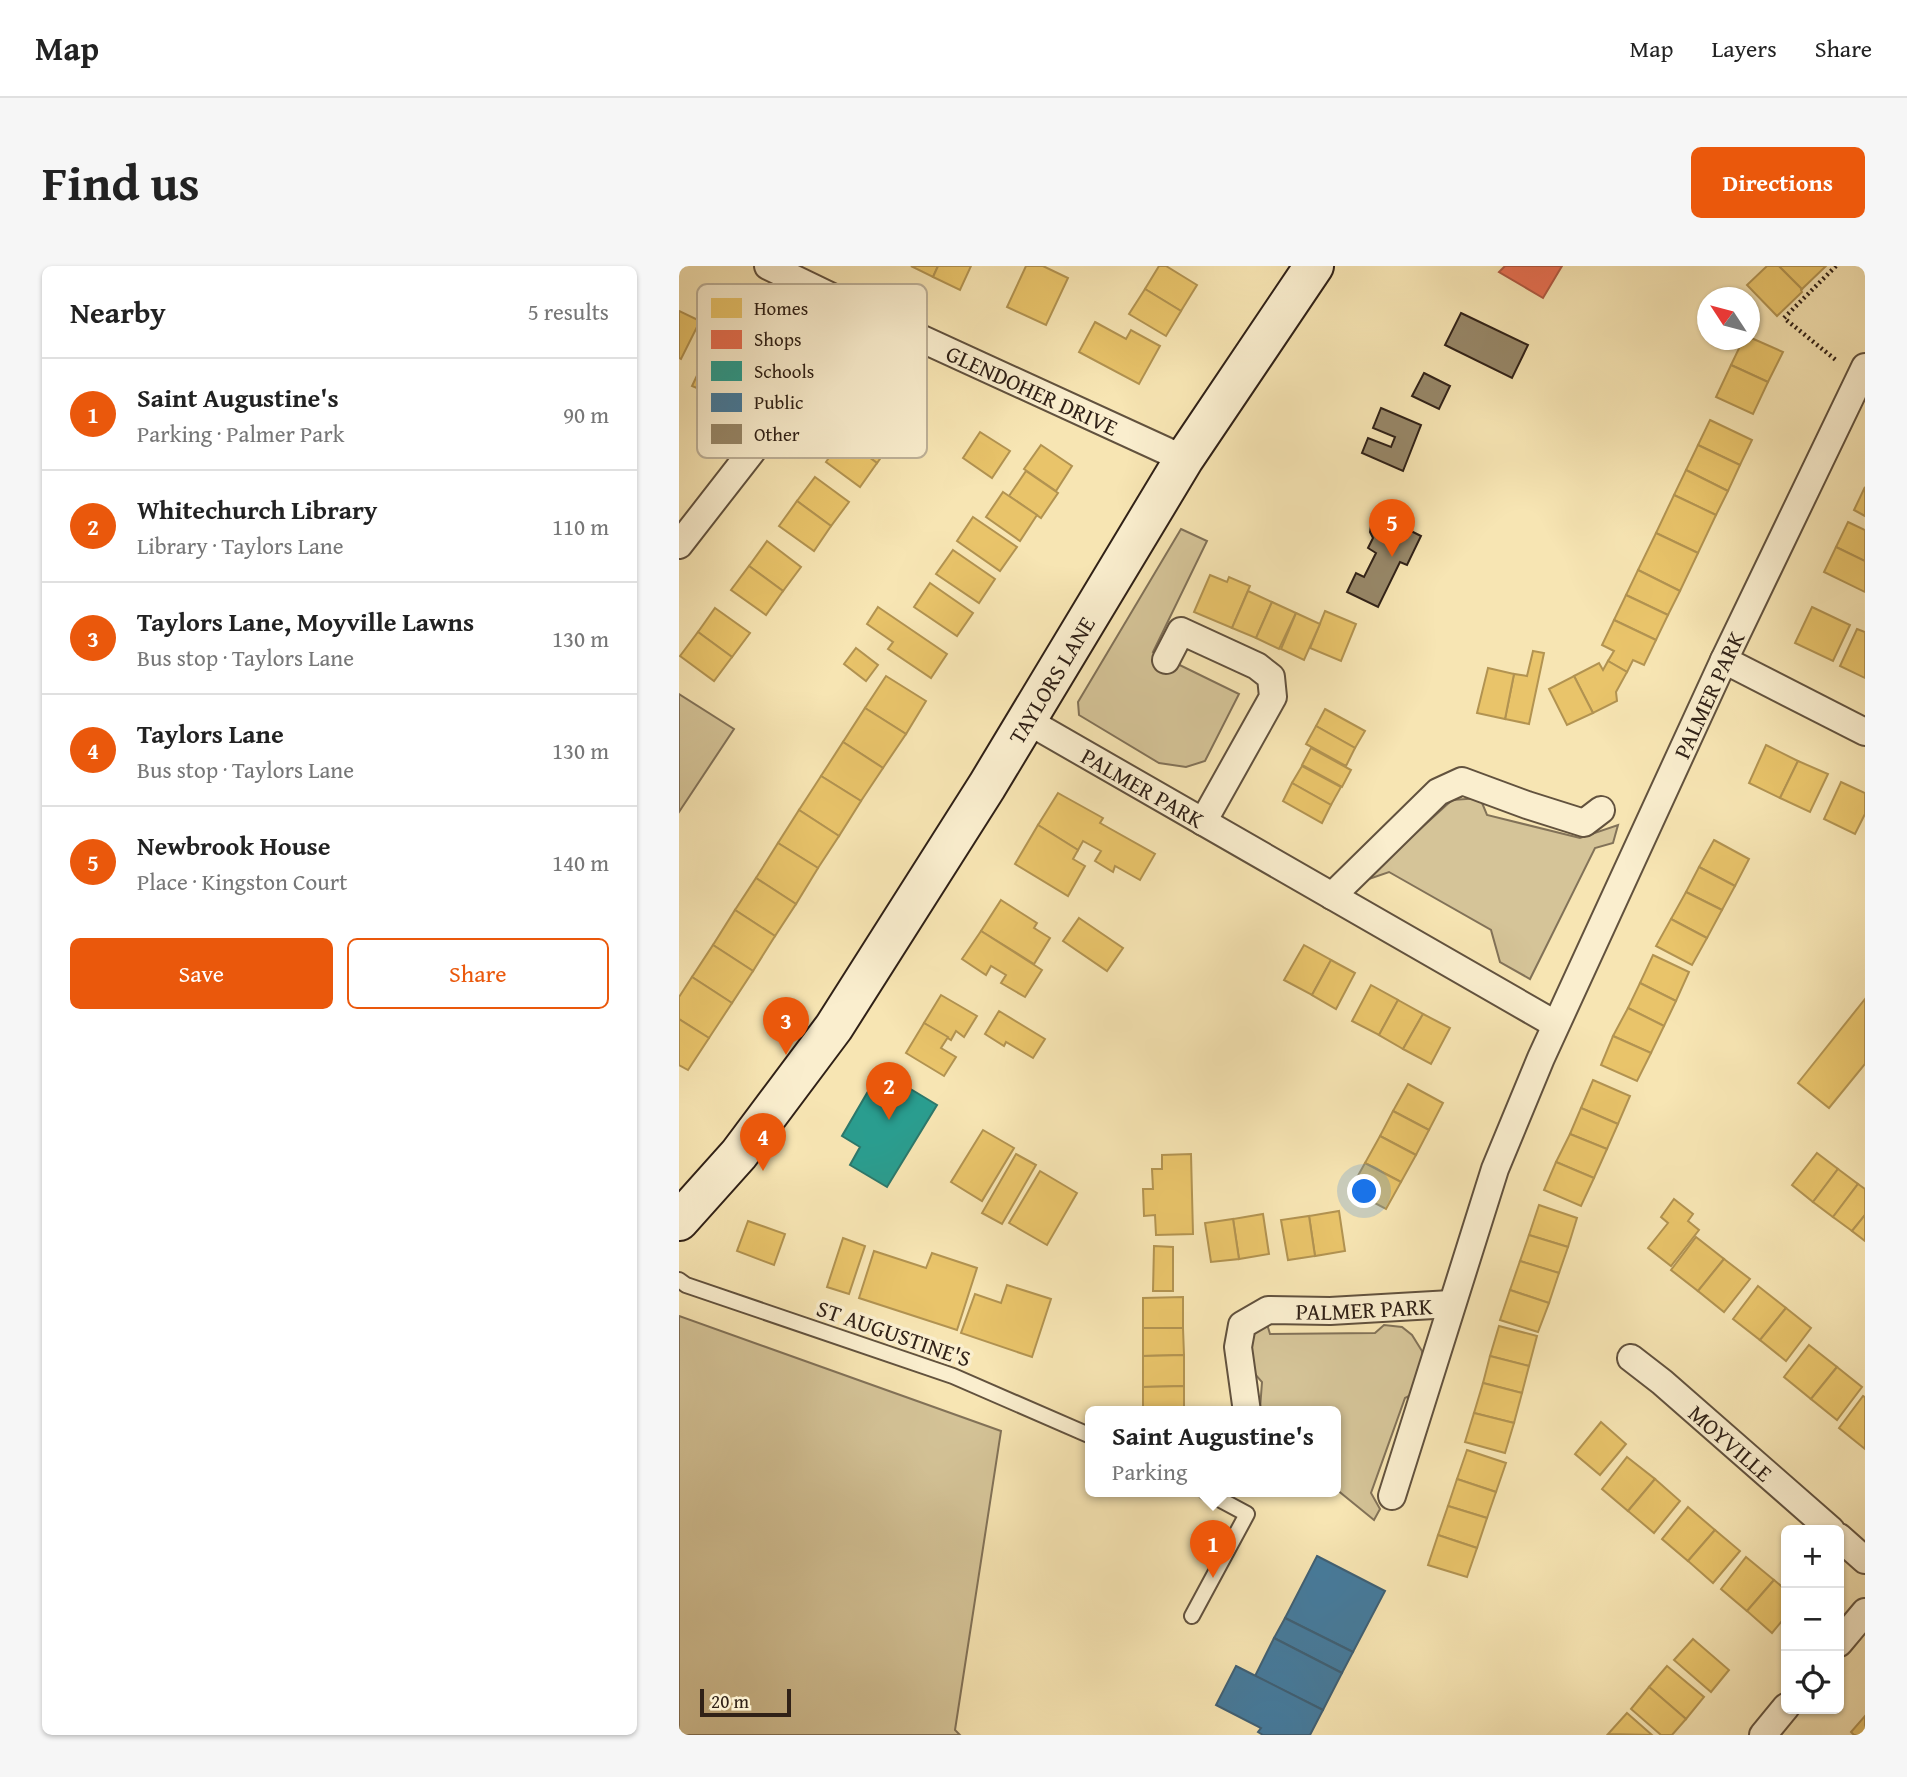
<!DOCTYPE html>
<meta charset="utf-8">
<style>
:root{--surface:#fff;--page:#f6f6f6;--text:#222;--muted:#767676;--line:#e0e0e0;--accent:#ea580c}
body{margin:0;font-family:"Gentium Book Plus",serif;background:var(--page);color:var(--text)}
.controls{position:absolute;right:21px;bottom:21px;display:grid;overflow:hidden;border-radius:10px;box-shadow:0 2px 5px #0004}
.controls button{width:63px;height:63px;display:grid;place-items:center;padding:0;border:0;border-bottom:2px solid var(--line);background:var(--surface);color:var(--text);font:35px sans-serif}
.compass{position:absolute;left:1018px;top:21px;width:63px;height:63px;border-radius:50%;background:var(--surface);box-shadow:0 2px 5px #0004;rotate:306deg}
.scale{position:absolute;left:21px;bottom:18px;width:91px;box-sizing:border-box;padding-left:7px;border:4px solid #302117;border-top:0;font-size:19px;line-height:24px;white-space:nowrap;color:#302117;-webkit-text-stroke:5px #faeece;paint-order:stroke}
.you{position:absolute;left:686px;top:926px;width:24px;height:24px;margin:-18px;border:5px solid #fff;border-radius:50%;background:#1a73e8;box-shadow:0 0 0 10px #1a73e833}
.badge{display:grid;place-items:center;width:46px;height:46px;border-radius:50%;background:var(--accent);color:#fff;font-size:23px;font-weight:700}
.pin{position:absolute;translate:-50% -58px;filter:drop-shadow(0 2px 4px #0008)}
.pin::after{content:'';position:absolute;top:37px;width:24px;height:21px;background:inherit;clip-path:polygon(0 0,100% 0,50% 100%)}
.popup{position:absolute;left:406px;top:1140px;width:256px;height:91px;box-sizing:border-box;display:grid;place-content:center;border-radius:10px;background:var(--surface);filter:drop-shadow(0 2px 5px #0005);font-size:23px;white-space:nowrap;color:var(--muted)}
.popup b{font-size:26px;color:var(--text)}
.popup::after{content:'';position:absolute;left:50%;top:100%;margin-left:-14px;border:14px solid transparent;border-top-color:var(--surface)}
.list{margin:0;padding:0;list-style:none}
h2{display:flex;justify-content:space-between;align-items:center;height:91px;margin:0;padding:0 28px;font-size:30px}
h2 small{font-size:23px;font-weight:400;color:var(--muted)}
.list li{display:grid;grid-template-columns:46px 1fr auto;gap:21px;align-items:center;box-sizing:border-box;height:112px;padding:0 28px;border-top:2px solid var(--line)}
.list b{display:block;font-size:26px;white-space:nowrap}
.list p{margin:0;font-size:23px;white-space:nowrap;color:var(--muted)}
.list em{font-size:23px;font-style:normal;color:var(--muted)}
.actions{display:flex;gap:14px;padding:21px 28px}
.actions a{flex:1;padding:16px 0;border:2px solid var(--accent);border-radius:10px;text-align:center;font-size:24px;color:var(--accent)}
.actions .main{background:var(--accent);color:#fff}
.icon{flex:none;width:38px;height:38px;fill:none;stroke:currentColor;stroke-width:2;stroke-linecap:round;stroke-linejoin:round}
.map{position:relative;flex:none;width:1186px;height:1469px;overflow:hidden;border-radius:10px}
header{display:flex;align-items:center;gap:42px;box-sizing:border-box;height:98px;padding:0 35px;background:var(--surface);border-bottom:2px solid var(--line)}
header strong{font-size:33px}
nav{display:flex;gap:38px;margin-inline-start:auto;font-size:24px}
.intro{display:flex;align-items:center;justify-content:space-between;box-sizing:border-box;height:168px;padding:0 42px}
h1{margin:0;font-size:49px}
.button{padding:18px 32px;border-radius:10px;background:var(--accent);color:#fff;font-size:24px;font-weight:700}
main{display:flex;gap:42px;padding:0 42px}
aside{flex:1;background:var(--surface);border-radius:10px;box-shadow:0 2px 5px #0004}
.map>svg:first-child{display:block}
.green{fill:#d5c498;stroke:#827258;stroke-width:2}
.homes{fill:#e9c46a;stroke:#b29351;stroke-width:2}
.shops{fill:#e76f51;stroke:#b05840;stroke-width:2}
.schools{fill:#2a9d8f;stroke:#2c786b;stroke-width:2}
.public{fill:#457b9d;stroke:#3f6075;stroke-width:2}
.building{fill:#978768;stroke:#302117;stroke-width:2}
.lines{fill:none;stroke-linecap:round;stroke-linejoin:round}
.lane-casing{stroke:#62523e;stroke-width:18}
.street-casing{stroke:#62523e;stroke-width:30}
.secondary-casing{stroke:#302117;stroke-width:42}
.path{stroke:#302117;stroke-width:4.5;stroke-dasharray:2 3.5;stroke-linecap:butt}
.lane{stroke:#faeece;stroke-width:14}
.street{stroke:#faeece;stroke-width:26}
.secondary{stroke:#faeece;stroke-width:38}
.labels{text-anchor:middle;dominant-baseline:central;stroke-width:7;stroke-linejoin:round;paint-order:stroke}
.street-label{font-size:23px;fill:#302117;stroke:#faeece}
.key{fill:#faeece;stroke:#bdb097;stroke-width:2}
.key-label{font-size:19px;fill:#302117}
</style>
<header>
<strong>Map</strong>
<nav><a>Map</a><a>Layers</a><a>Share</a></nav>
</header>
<div class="intro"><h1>Find us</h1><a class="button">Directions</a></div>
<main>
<aside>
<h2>Nearby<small>5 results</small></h2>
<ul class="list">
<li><span class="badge">1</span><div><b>Saint Augustine's</b><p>Parking · Palmer Park</p></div><em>90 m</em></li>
<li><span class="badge">2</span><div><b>Whitechurch Library</b><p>Library · Taylors Lane</p></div><em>110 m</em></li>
<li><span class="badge">3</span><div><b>Taylors Lane, Moyville Lawns</b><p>Bus stop · Taylors Lane</p></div><em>130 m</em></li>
<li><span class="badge">4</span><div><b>Taylors Lane</b><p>Bus stop · Taylors Lane</p></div><em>130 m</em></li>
<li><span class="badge">5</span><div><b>Newbrook House</b><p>Place · Kingston Court</p></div><em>140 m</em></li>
</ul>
<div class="actions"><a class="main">Save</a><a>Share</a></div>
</aside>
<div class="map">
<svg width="1186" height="1469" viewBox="0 0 1186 1469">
<rect width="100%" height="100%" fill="#f7e5b3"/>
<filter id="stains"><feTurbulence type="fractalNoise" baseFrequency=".00286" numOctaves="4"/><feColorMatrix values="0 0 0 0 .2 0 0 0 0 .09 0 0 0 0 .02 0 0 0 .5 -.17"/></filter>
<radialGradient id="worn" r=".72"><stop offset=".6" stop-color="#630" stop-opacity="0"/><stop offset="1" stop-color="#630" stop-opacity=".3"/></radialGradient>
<g class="green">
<path d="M502 263 528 275 474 386 560 428 526 495 507 501 480 497 400 449 399 436Z"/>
<path d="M0 428 55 463 0 546Z"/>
<path d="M801 532 808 549 901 572 939 559 934 577 916 582 851 713 821 696 812 664 710 606 684 615 773 534Z"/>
<path d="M0 1050 322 1165 276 1464 281 1469H0Z"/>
<path d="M588 1058 591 1068 696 1067 705 1059 723 1061 733 1069 743 1085 744 1101 740 1125 726 1132 692 1227 701 1243 695 1254 657 1223 656 1146H585L581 1143 583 1116 568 1099C569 1076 568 1071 588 1058Z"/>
</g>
<g class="homes">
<path d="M232 0H259L254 11Z"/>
<path d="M259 0H292L281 24 254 11Z"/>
<path d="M347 0H364L389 12 367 59 328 41Z"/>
<path d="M480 0H487L518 19 502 45 466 23Z"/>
<path d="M1088 0H1100L1123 23 1122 24 1123 26 1098 50 1068 19Z"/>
<path d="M1100 0H1147L1123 23Z"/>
<path d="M466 23 502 45 487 70 450 48Z"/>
<path d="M0 45 21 55 2 93 0 92Z"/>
<path d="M416 56 447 73 452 64 481 80 460 118 400 86Z"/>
<path d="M40 63 67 76 49 114 36 108 27 126 13 120Z"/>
<path d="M1070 71 1104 86 1089 116 1052 99 1064 74H1070Z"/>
<path d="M1052 99 1089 116 1074 148 1037 131Z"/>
<path d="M182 147 216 172 198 197 164 172Z"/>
<path d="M1031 154 1073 174 1061 199 1019 179Z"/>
<path d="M301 166 331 185 313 212 284 192Z"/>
<path d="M164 172 198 197 181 221 147 196Z"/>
<path d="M362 179 393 200 377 225 345 203Z"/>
<path d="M1019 179 1061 199 1049 225 1007 204Z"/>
<path d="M1007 204 1049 225 1037 249 995 229Z"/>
<path d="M347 205 379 227 362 252 330 230Z"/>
<path d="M136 211 170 236 152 260 118 235Z"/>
<path d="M1186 221V250L1175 244Z"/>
<path d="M324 226 358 249 341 275 307 251Z"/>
<path d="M995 229 1037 249 1019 287 977 267Z"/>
<path d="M118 235 152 260 135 285 100 260Z"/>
<path d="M294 251 338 281 321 305 278 275Z"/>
<path d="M1169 256 1186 264V295L1157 281Z"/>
<path d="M977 267 1019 287 1001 325 959 304Z"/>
<path d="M88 275 122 301 104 325 70 300Z"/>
<path d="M1157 281 1186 295V326L1145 306Z"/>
<path d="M274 284 316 313 300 337 257 308Z"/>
<path d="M70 300 104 325 87 349 52 324Z"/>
<path d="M959 304 1001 325 989 349 947 329Z"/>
<path d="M531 309 548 316 550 311 571 320 553 362 515 346Z"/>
<path d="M251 317 294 347 278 370 235 341Z"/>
<path d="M569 325 593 336 577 372 553 362Z"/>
<path d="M947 329 989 349 977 374 935 354Z"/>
<path d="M593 336 617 347 600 383 577 372Z"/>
<path d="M199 341 268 388 252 412 209 383 214 376 188 358Z"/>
<path d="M1133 341 1171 359 1154 395 1116 377Z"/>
<path d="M36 342 71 367 53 391 19 366Z"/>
<path d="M646 345 677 358 662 395 631 382Z"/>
<path d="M617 347 641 358 625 394 602 383Z"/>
<path d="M935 354 977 374 965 399 954 394 948 406 929 395 935 385 923 379Z"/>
<path d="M1178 363 1186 366V412L1161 400Z"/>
<path d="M19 366 53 391 35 415 1 390Z"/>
<path d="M177 382 199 399 187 415 165 398Z"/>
<path d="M854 385 865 387 850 458 826 453 835 408 848 410Z"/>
<path d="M929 395 948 406 937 426 938 435 914 447 895 410 920 397 924 404Z"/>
<path d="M809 402 835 408 826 453 798 447Z"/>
<path d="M207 410 247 435 227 468 186 442Z"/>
<path d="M895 410 914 447 888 459 870 423Z"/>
<path d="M186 442 227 468 204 502 164 476Z"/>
<path d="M646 443 686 465 676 482 637 460Z"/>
<path d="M637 460 676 482 667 500 627 478Z"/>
<path d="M164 476 204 502 182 535 142 510Z"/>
<path d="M1087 479 1119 495 1101 532 1070 517Z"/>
<path d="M632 482 672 504 663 521 623 499Z"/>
<path d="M1119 495 1149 508 1131 546 1101 532Z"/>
<path d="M623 500 662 521 652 539 613 517Z"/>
<path d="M142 510 182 535 160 570 120 544Z"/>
<path d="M1162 516 1186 527V548L1176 568 1145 553Z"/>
<path d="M613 517 652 539 643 557 604 535Z"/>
<path d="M379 527 424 552 421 557 476 588 461 614 436 600 434 606 416 595 422 585 404 575 399 584 359 559Z"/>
<path d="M120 544 160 570 139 602 99 577Z"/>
<path d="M359 559 399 584 394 593 406 600 389 630 336 598Z"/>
<path d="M1035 574 1070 593 1056 620 1020 601Z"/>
<path d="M99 577 139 602 117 638 77 612Z"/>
<path d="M1020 601 1056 620 1043 644 1007 626Z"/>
<path d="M77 612 117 638 96 670 56 644Z"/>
<path d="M1007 626 1043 644 1028 672 992 653Z"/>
<path d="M322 634 358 657 355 662 371 672 355 698 302 665Z"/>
<path d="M56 644 96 670 74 705 34 679Z"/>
<path d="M400 652 444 682 428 705 384 675Z"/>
<path d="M992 653 1028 672 1013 699 977 680Z"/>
<path d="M302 665 363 704 346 731 322 717 327 709 312 700 307 709 283 693Z"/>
<path d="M34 679 74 705 53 737 13 711Z"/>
<path d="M625 679 652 694 633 729 605 714Z"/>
<path d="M974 689 1010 706 997 735 961 717Z"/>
<path d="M652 694 676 707 657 743 633 729Z"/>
<path d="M13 711 53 737 30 772 0 753V731Z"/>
<path d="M961 717 997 735 985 760 949 742Z"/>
<path d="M692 719 719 734 700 769 673 755Z"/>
<path d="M262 729 298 750 285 771 277 765 272 774 245 757Z"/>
<path d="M1186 733V798L1150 842 1119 817Z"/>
<path d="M719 734 744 748 724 783 700 769Z"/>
<path d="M949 742 985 760 972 787 934 770Z"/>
<path d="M320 745 366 773 354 792 327 776 325 780 306 768Z"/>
<path d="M744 748 771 762 752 798 724 783Z"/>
<path d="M0 753 30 772 9 804 0 799Z"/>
<path d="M245 757 269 771 262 782 277 791 265 810 227 787Z"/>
<path d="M934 770 972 787 958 815 922 799Z"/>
<path d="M914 814 951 830 939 858 902 842Z"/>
<path d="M729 818 764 837 750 864 714 845Z"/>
<path d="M902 842 939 858 928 883 891 868Z"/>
<path d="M714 845 750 864 737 889 701 870Z"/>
<path d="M304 864 335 882 303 935 272 916Z"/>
<path d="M891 868 928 883 915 912 877 896Z"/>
<path d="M701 870 737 889 722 916 686 897Z"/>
<path d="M1138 887 1159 903 1134 936 1113 919Z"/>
<path d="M337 888 357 899 323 958 303 947Z"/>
<path d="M512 888 514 968 477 969 476 949 465 950 464 923H474L473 903H483V889Z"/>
<path d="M877 896 915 912 902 940 865 924Z"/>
<path d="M686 897 722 916 707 943 671 924Z"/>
<path d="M1159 903 1179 918 1154 951 1134 936Z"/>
<path d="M361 905 398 927 368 979 330 957Z"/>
<path d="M1179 918 1186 923V949L1173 965 1154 951Z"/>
<path d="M995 933 1014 948 1009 955 1020 964 992 1000 969 982 989 957 982 951Z"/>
<path d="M860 939 898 952 889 981 850 969Z"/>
<path d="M660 945 666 985 636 990 630 950Z"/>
<path d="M584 948 590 988 560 993 554 953Z"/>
<path d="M1186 949V975L1173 965Z"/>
<path d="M630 950 636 990 609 994 602 954Z"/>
<path d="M554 953 560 993 532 996 526 957Z"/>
<path d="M69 955 106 968 95 999 58 985Z"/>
<path d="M850 969 889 981 880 1007 841 995Z"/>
<path d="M1017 971 1045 993 1019 1025 992 1004Z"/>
<path d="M164 972 186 980 170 1028 148 1021Z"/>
<path d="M475 980 494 981V1025H474Z"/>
<path d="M195 985 247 1002 253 987 298 1002 278 1064 180 1032Z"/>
<path d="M1045 993 1071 1013 1045 1046 1019 1025Z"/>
<path d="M841 995 880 1007 870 1037 831 1024Z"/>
<path d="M328 1019 372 1033 353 1091 282 1067 296 1028 322 1037Z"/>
<path d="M1079 1020 1107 1042 1081 1074 1054 1053Z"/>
<path d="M831 1024 870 1037 859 1066 821 1054Z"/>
<path d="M504 1031V1062H464V1032Z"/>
<path d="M1107 1042 1132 1062 1107 1095 1081 1074Z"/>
<path d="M820 1060 858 1070 850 1100 811 1090Z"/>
<path d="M464 1062H504L505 1089 464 1090Z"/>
<path d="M1130 1079 1158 1101 1132 1133 1105 1111Z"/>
<path d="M505 1089V1120L464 1121V1090Z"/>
<path d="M811 1090 850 1100 843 1127 804 1117Z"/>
<path d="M1158 1101 1183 1121 1158 1154 1132 1133Z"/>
<path d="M804 1117 843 1127 835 1157 795 1147Z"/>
<path d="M505 1120V1146H464V1121Z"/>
<path d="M1184 1130 1186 1131V1183L1160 1162Z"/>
<path d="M795 1147 835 1157 826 1187 786 1176Z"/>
<path d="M922 1156 947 1178 921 1209 896 1188Z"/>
<path d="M788 1184 827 1197 817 1226 778 1213Z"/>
<path d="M948 1191 976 1213 949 1245 923 1223Z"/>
<path d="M778 1213 817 1226 808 1252 769 1240Z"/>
<path d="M976 1213 1001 1235 975 1267 949 1245Z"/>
<path d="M769 1240 808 1252 798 1282 759 1269Z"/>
<path d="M1009 1241 1036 1264 1009 1295 983 1273Z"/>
<path d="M1036 1264 1061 1285 1034 1317 1009 1295Z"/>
<path d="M759 1269 798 1282 788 1311 749 1299Z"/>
<path d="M1067 1291 1095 1314 1068 1345 1042 1323Z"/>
<path d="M1095 1314 1107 1324V1350L1093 1367 1068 1345Z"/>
<path d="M1014 1373 1050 1404 1032 1426 995 1394Z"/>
<path d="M988 1400 1025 1431 1007 1453 970 1421Z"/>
<path d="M970 1421 1007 1453 993 1469H982L952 1443Z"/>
<path d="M948 1447 973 1469 929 1468Z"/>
<path d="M1186 1450V1469H1175L1172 1466Z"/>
</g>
<path class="shops" d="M826 0H883L864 32 820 6Z"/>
<path class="schools" d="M220 816 258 839 208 921 171 899 181 881 163 870 191 822 209 833Z"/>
<g class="public">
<path d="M638 1290 706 1325 674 1386 606 1352Z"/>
<path d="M606 1352 674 1386 663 1407 595 1372Z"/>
<path d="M595 1372 663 1407 644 1444 576 1410Z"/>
<path d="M557 1400 644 1444 631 1469H584L579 1466 582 1462 537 1439Z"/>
</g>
<g class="building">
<path d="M782 47 849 79 833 112 766 79Z"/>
<path d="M745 107 771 120 760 143 733 130Z"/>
<path d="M702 142 742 159 724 205 683 187 689 172 712 181 716 171 694 162Z"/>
<path d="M706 247 722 255 720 259 742 270 728 299 721 296 699 341 668 326 677 307 685 311 697 287 689 282 694 272 691 266 692 259 697 254 704 252Z"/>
</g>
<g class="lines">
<g class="lane-casing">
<g id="lane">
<path d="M0 1014 7 1019 274 1110 412 1170"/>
<path d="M513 1350 568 1248 527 1226"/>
</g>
</g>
<g class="street-casing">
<g id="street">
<path id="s1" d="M89 0 182 45 505 193"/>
<path d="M0 279 182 45"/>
<path d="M487 394 502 365 578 400 592 411 594 431 524 556"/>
<path d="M1045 394 1186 466"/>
<path id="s2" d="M347 454 876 758"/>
<path d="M653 630 759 526 783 515 848 539 905 557 922 544"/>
<path id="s3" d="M952 1092 983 1116 1152 1264"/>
<path id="s4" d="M568 1146 559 1081 563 1059 589 1044 651 1045 772 1038"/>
<path id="s5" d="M713 1230 816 903 862 792 1045 394 1186 101"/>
<path d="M1160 1271 1186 1294"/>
<path d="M1160 1377 1186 1346"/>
<path d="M1084 1469 1107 1441"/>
</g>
</g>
<g class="secondary-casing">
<g id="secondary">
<path id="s6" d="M0 955 60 888 155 761 308 520 505 193 635 0"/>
</g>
</g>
<path class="path" d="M1157 0 1105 52 1158 95"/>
<use href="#lane" class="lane"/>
<use href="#street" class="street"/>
<use href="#secondary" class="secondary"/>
</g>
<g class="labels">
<g class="street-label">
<text stroke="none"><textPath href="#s1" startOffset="292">GLENDOHER DRIVE</textPath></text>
<text stroke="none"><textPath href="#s6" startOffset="658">TAYLORS LANE</textPath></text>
<text stroke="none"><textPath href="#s5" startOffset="863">PALMER PARK</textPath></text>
<text stroke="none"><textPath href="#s2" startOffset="135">PALMER PARK</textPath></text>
<text stroke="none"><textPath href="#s4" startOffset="214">PALMER PARK</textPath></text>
<text transform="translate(215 1067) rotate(19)">ST AUGUSTINE'S</text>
<text stroke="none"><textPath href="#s3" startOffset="131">MOYVILLE</textPath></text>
</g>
</g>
<rect x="18" y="18" width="230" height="174" rx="10" class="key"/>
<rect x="32" y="32" width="31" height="20" fill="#e9c46a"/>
<rect x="32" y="64" width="31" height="19" fill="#e76f51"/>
<rect x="32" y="95" width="31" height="20" fill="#2a9d8f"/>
<rect x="32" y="127" width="31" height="19" fill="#457b9d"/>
<rect x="32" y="158" width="31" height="20" fill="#978768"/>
<g class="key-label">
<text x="75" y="49">Homes</text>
<text x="75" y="80">Shops</text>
<text x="75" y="112">Schools</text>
<text x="75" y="143">Public</text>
<text x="75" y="175">Other</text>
</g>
<rect width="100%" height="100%" filter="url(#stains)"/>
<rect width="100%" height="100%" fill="url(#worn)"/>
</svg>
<div class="controls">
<button>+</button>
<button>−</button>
<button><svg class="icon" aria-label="locate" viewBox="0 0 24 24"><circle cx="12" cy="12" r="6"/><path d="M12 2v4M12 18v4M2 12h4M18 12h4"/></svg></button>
</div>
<svg class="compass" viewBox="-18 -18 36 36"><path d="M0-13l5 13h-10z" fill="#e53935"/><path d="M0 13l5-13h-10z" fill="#767676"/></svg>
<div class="scale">20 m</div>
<div class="you"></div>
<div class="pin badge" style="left:534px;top:1312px">1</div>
<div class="popup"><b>Saint Augustine's</b>Parking</div>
<div class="pin badge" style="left:210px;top:854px">2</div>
<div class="pin badge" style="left:107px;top:789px">3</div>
<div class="pin badge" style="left:84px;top:905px">4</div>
<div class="pin badge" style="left:713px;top:291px">5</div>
</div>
</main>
